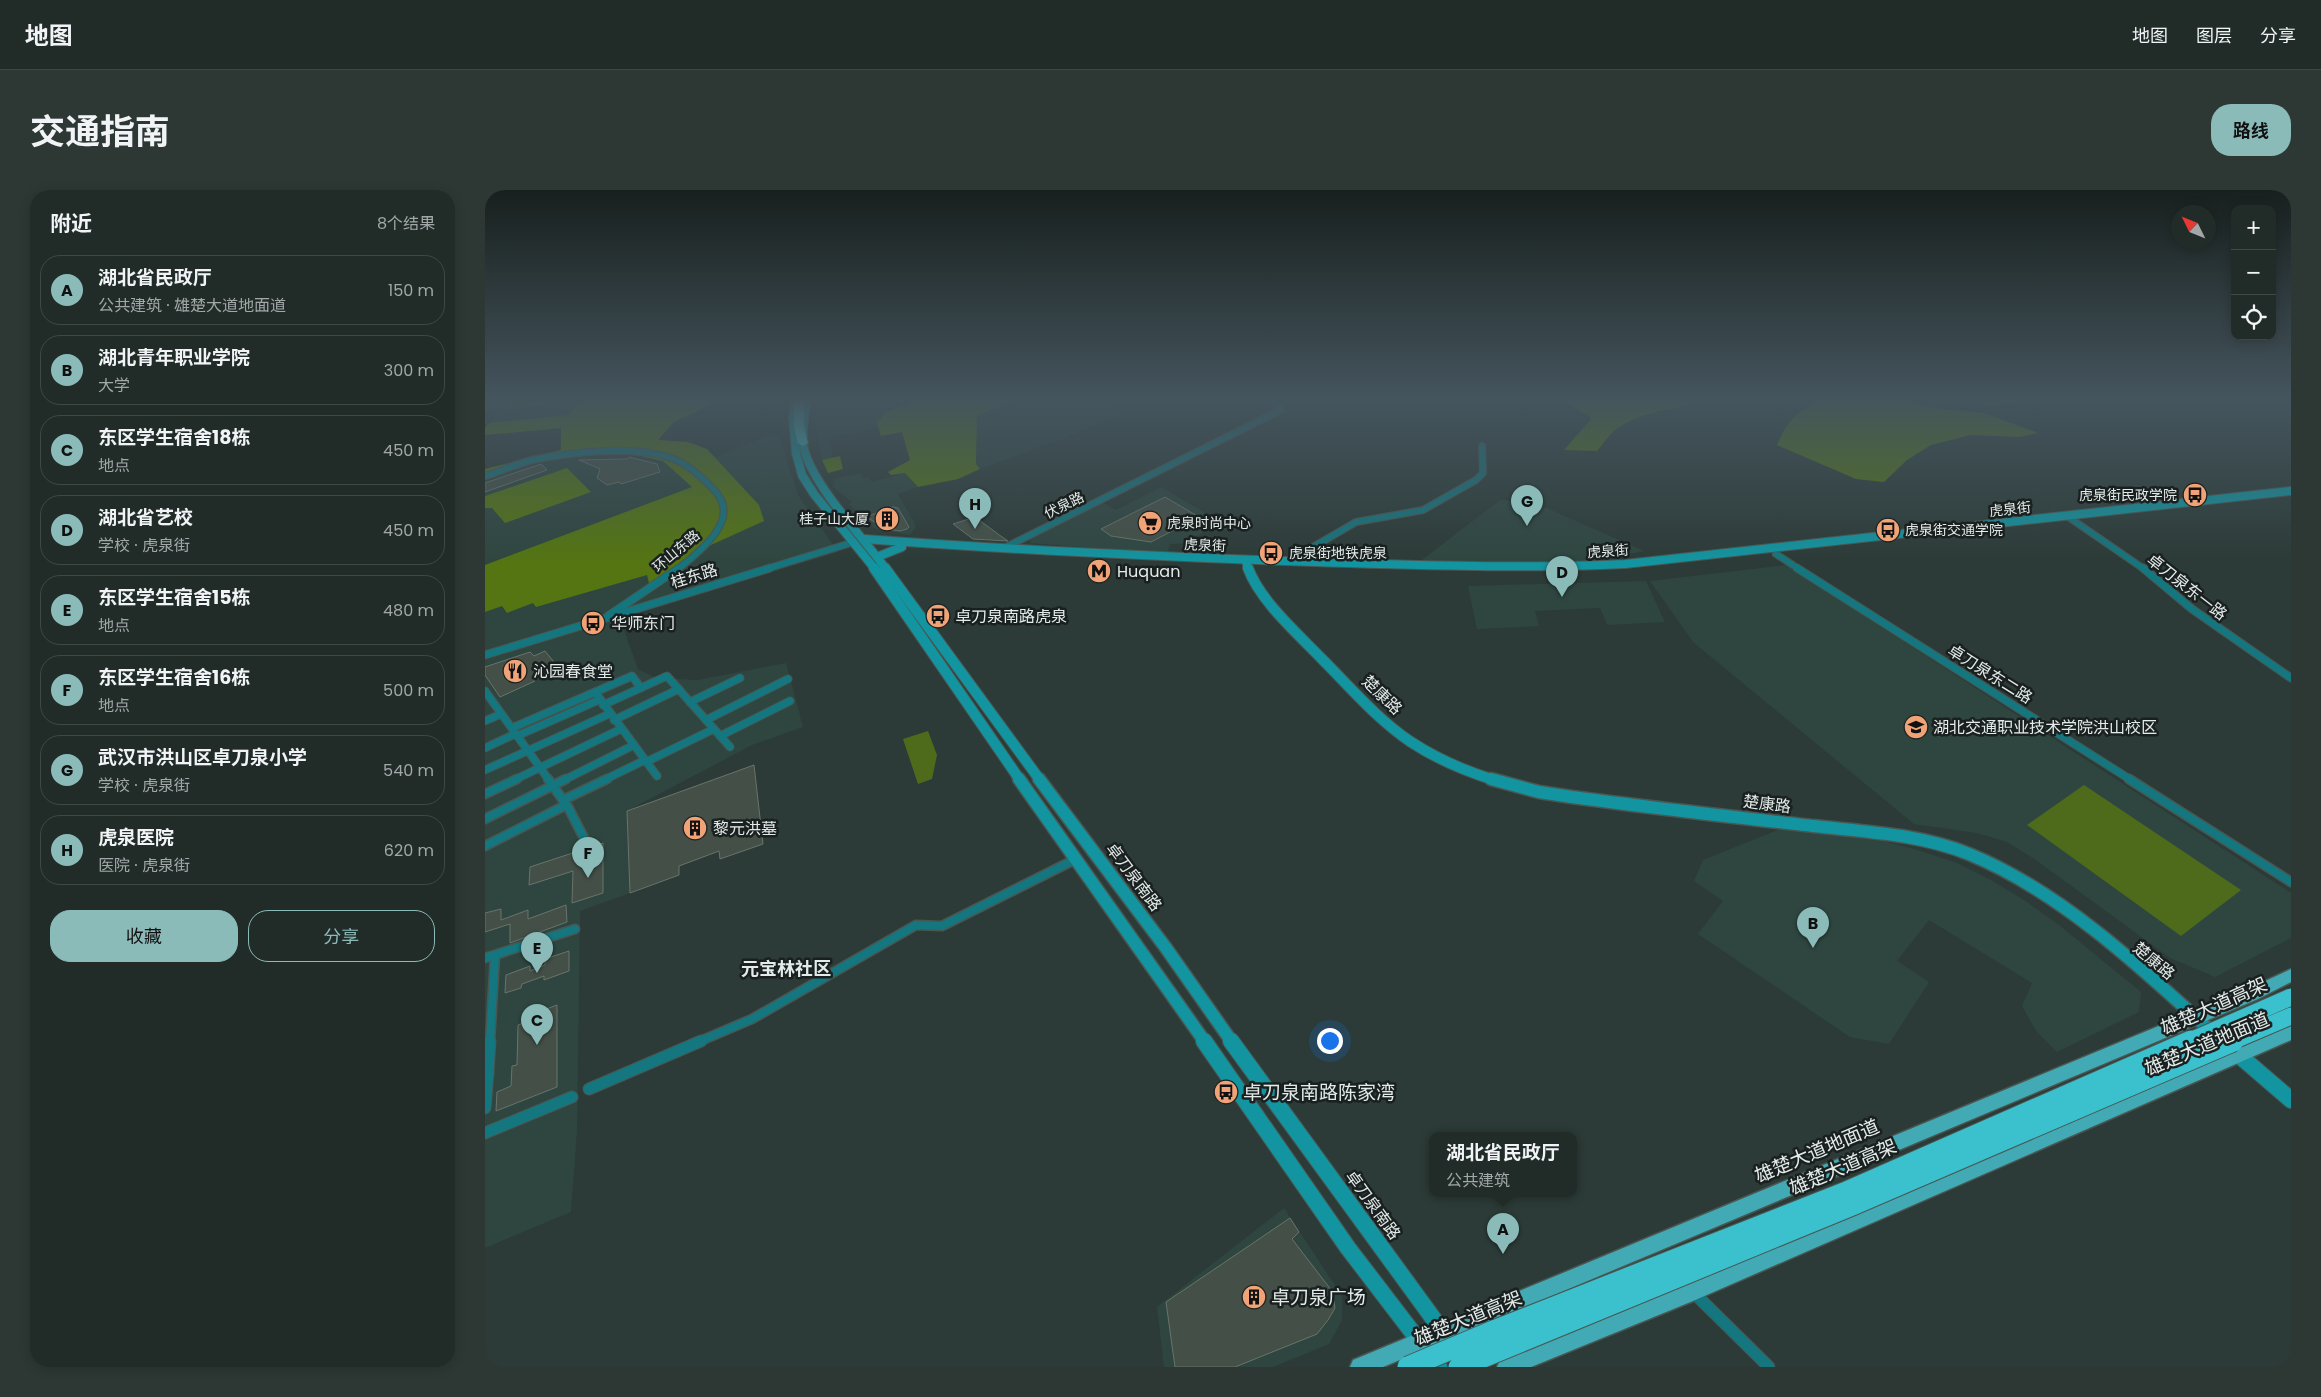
<!DOCTYPE html>
<html lang="zh">
<meta charset="utf-8">
<style>
:root{--surface:#212c29;--page:#2d3835;--text:#f1f3f6;--muted:#a2a7a8;--line:#3e4846;--accent:#8bbbb9}
body{margin:0;font-family:Poppins,"Noto Sans SC",sans-serif;background:var(--page);color:var(--text)}
.controls{position:absolute;right:15px;top:15px;display:grid;overflow:hidden;border-radius:10px;box-shadow:0 2px 12px #0003}
.controls button{width:45px;height:45px;display:grid;place-items:center;padding:0;border:0;border-bottom:1px solid var(--line);background:var(--surface);color:var(--text);font:25px sans-serif}
.compass{position:absolute;left:1686px;top:15px;width:45px;height:45px;border-radius:50%;background:var(--surface);box-shadow:0 2px 12px #0003;rotate:313deg}
.you{position:absolute;left:844px;top:850px;width:18px;height:18px;margin:-12px;border:4px solid #fff;border-radius:50%;background:#1a73e8;box-shadow:0 0 0 8px #1a73e833}
.badge{display:grid;place-items:center;width:32px;height:32px;border-radius:50%;background:var(--accent);color:#111;font-size:16px;font-weight:700}
.pin{position:absolute;translate:-50% -41px;filter:drop-shadow(0 1px 2px #0008)}
.pin::after{content:'';position:absolute;top:26px;width:18px;height:15px;background:inherit;clip-path:polygon(0 0,100% 0,50% 100%)}
.popup{position:absolute;left:944px;top:942px;width:148px;height:65px;box-sizing:border-box;display:grid;place-content:center;border-radius:10px;background:var(--surface);filter:drop-shadow(0 1px 4px #0005);font-size:16px;white-space:nowrap;color:var(--muted)}
.popup b{font-size:19px;color:var(--text)}
.popup::after{content:'';position:absolute;left:50%;top:100%;margin-left:-10px;border:10px solid transparent;border-top-color:var(--surface)}
.list{margin:0;padding:0;list-style:none}
h2{display:flex;justify-content:space-between;align-items:center;height:65px;margin:0;padding:0 20px;font-size:21px}
h2 small{font-size:16px;font-weight:400;color:var(--muted)}
.list li{display:grid;grid-template-columns:32px 1fr auto;gap:15px;align-items:center;box-sizing:border-box;height:70px;margin:0 10px 10px;padding:0 10px;border:1px solid var(--line);border-radius:20px}
.list b{display:block;font-size:19px;white-space:nowrap}
.list p{margin:0;font-size:16px;white-space:nowrap;color:var(--muted)}
.list em{font-size:16px;font-style:normal;color:var(--muted)}
.actions{display:flex;gap:10px;padding:15px 20px}
.actions a{flex:1;padding:11px 0;border:1px solid var(--accent);border-radius:20px;text-align:center;font-size:18px;color:var(--accent)}
.actions .main{background:var(--accent);color:#111}
.icon{flex:none;width:28px;height:28px;fill:none;stroke:currentColor;stroke-width:2;stroke-linecap:round;stroke-linejoin:round}
.map{position:relative;flex:none;width:1806px;height:1177px;overflow:hidden;border-radius:20px}
header{display:flex;align-items:center;gap:30px;box-sizing:border-box;height:70px;padding:0 25px;background:var(--surface);border-bottom:1px solid var(--line)}
header strong{font-size:24px}
nav{display:flex;gap:28px;margin-inline-start:auto;font-size:18px}
.intro{display:flex;align-items:center;justify-content:space-between;box-sizing:border-box;height:120px;padding:0 30px}
h1{margin:0;font-size:35px}
.button{padding:12px 22px;border-radius:20px;background:var(--accent);color:#111;font-size:18px;font-weight:700}
main{display:flex;gap:30px;padding:0 30px}
aside{flex:1;background:var(--surface);border-radius:20px;box-shadow:0 2px 12px #0003}
.map>svg:first-child{display:block}
.built{fill:#2f4640}
.green{fill:#4e6b1b}
.forest{fill:#547512}
.building{fill:#445047;stroke:#68746b}
.lines{fill:none;stroke-linecap:round;stroke-linejoin:round}
.street-far3-casing{stroke:#495753;stroke-width:8}
.street-far2-casing{stroke:#495753;stroke-width:9}
.street-far1-casing{stroke:#495753;stroke-width:11}
.street-casing{stroke:#495753;stroke-width:13}
.secondary-far3-casing{stroke:#495753;stroke-width:10}
.secondary-far2-casing{stroke:#495753;stroke-width:12}
.secondary-far1-casing{stroke:#495753;stroke-width:15}
.secondary-casing{stroke:#495753;stroke-width:18}
.primary-casing{stroke:#495753;stroke-width:3}
.highway-casing{stroke:#495753;stroke-width:3}
.street-far3{stroke:#14767f;stroke-width:5.5}
.street-far2{stroke:#14767f;stroke-width:7}
.street-far1{stroke:#14767f;stroke-width:8}
.street{stroke:#14767f;stroke-width:11}
.secondary-far3{stroke:#1295a0;stroke-width:8}
.secondary-far2{stroke:#1295a0;stroke-width:10}
.secondary-far1{stroke:#1295a0;stroke-width:12}
.secondary{stroke:#1295a0;stroke-width:16}
.primary{fill:#42aab4;fill-rule:evenodd}
.highway{fill:#3bc0cd;fill-rule:evenodd}
.highway-bridge-far1-casing{stroke:#495753;stroke-width:19;stroke-linecap:butt}
.highway-bridge-casing{stroke:#495753;stroke-width:23;stroke-linecap:butt}
.highway-bridge-far1{stroke:#3bc0cd;stroke-width:17}
.highway-bridge{stroke:#3bc0cd;stroke-width:21}
.labels{text-anchor:middle;dominant-baseline:central;stroke-width:5;stroke-linejoin:round;paint-order:stroke}
.far-poi-label{font-size:14px;fill:#e2ebe9;stroke:#1a201f;text-anchor:start}
.far-street-label{font-size:14px;fill:#e2ebe9;stroke:#1a201f}
.poi-label{font-size:16px;fill:#e2ebe9;stroke:#1a201f;text-anchor:start}
.street-label{font-size:16px;fill:#e2ebe9;stroke:#1a201f}
.neighbourhood-label{font-size:18px;font-weight:bold;fill:#e2ebe9;stroke:#1a201f}
.near-street-label{font-size:19px;fill:#e2ebe9;stroke:#1a201f}
.near-poi-label{font-size:19px;fill:#e2ebe9;stroke:#1a201f;text-anchor:start}
</style>
<header>
<strong>地图</strong>
<nav><a>地图</a><a>图层</a><a>分享</a></nav>
</header>
<div class="intro"><h1>交通指南</h1><a class="button">路线</a></div>
<main>
<aside>
<h2>附近<small>8个结果</small></h2>
<ul class="list">
<li><span class="badge">A</span><div><b>湖北省民政厅</b><p>公共建筑 · 雄楚大道地面道</p></div><em>150 m</em></li>
<li><span class="badge">B</span><div><b>湖北青年职业学院</b><p>大学</p></div><em>300 m</em></li>
<li><span class="badge">C</span><div><b>东区学生宿舍18栋</b><p>地点</p></div><em>450 m</em></li>
<li><span class="badge">D</span><div><b>湖北省艺校</b><p>学校 · 虎泉街</p></div><em>450 m</em></li>
<li><span class="badge">E</span><div><b>东区学生宿舍15栋</b><p>地点</p></div><em>480 m</em></li>
<li><span class="badge">F</span><div><b>东区学生宿舍16栋</b><p>地点</p></div><em>500 m</em></li>
<li><span class="badge">G</span><div><b>武汉市洪山区卓刀泉小学</b><p>学校 · 虎泉街</p></div><em>540 m</em></li>
<li><span class="badge">H</span><div><b>虎泉医院</b><p>医院 · 虎泉街</p></div><em>620 m</em></li>
</ul>
<div class="actions"><a class="main">收藏</a><a>分享</a></div>
</aside>
<div class="map">
<svg width="1806" height="1177" viewBox="0 0 1806 1177">
<rect width="100%" height="100%" fill="#2c3b37"/>
<g class="built">
<path d="M0 208H240L189 232 173 250 212 254 231 267 280 247 294 246 313 305 353 362 135 429 153 479 171 488 212 490 301 473 318 537 267 555 142 621 145 703 95 721 92 940 86 1022 0 1058V279L75 260 76 238 0 245V238L16 219 0 220Z"/>
<path d="M332 208H434L400 223 392 233 394 237 346 248 348 268 337 270 330 232Z"/>
<path d="M533 208H613L641 223 574 250 495 279 491 274 492 225Z"/>
<path d="M376 283 377 288 383 287 387 292 420 283 433 297 413 304 431 336 425 345 389 338 364 314 367 312 347 296 350 294 348 289Z"/>
<path d="M676 297 731 329 732 332 703 353 685 354 682 364 546 353 545 347 617 312 631 320Z"/>
<path d="M1039 308 1159 361 1109 371 933 373 1015 310 1031 311Z"/>
<path d="M1301 375 1806 703V748L1730 787 1685 768 1551 670 1522 652 1492 643 1429 634 1208 452 1165 391Z"/>
<path d="M1161 391 1180 432 1122 435 1115 418 1050 421 1054 436 992 439 983 396Z"/>
<path d="M1300 637 1383 647 1429 659 1472 673 1504 689 1539 710 1574 735 1656 802 1654 822 1572 862 1551 841 1537 816 1547 793 1444 730 1412 771 1444 792 1404 854 1365 847 1213 744 1238 711 1209 691 1218 670Z"/>
<path d="M799 1018 857 1106V1130L844 1154 788 1177H679L672 1117Z"/>
</g>
<g class="green">
<path d="M28 208H62L57 216 19 219Z"/>
<path d="M443 541 452 565 447 589 433 594 418 549Z"/>
<path d="M1599 595 1756 700 1696 746 1542 635Z"/>
</g>
<g class="forest">
<path d="M106 208H240L189 232 173 250 203 252 222 259 274 315 279 331 206 364 165 397 162 385 51 417 48 413 22 423 17 416 0 422V375L207 297 178 271 156 266 118 262 59 270 0 285V279L76 260V238L0 245V238L4 233 84 225 93 212 104 211Z"/>
<path d="M434 208H533L492 225 491 274 495 279 473 289 433 297 420 283 406 285 403 282 425 270 417 242 396 246 392 233 400 223Z"/>
<path d="M1074 208H1228C1196 220 1163 218 1133 238 1125 243 1118 254 1112 261L1079 260 1107 228Z"/>
<path d="M1339 208H1416L1442 217 1499 223 1553 243 1535 247 1485 245 1446 255 1422 270 1399 292 1371 289 1292 255C1304 227 1313 222 1339 208Z"/>
<path d="M1491 208H1556L1545 213 1502 215Z"/>
<path d="M355 266 358 279 343 283 337 270Z"/>
<path d="M82 278 106 302 20 333 7 318H0V306Z"/>
</g>
<g class="building">
<path d="M144 267 172 274 175 282 136 294 134 292 122 295 112 288 115 279 94 270 142 269Z"/>
<path d="M56 274 62 280 0 302V293Z"/>
<path d="M680 307 714 327 666 352 626 346 616 339Z"/>
<path d="M408 317 413 318 424 337 422 339 415 341 402 339 381 327Z"/>
<path d="M490 327 513 344 523 351 488 349 468 334Z"/>
<path d="M60 461 69 472 68 478 47 487 50 491 15 507 0 485V477L45 462 49 466Z"/>
<path d="M269 575 278 654 235 669 234 661 194 676V685L145 703 142 621Z"/>
<path d="M118 653V703L87 713 88 681 44 695 45 677Z"/>
<path d="M81 715 82 732 25 753V734L0 742V723L16 719V730L43 720V729Z"/>
<path d="M84 761V781L59 790V786L37 794 36 798 20 803 21 785 45 776V781L60 775V769Z"/>
<path d="M72 815V897L11 921 12 902 26 896 27 876 32 875 33 835 47 830 48 824Z"/>
<path d="M805 1028 814 1042 807 1049 847 1101 850 1118 843 1130 832 1144 750 1177H690L681 1112Z"/>
</g>
<g class="lines">
<g class="street-far3-casing">
<g id="street-far3">
<path d="M0 286C16 281 31 274 47 270 86 262 154 254 191 270 205 276 219 289 230 301 257 330 214 362 193 379"/>
<path d="M1582 326 1659 379"/>
<path d="M519 358 796 220 787 208"/>
<path d="M1291 364 1314 379"/>
<path d="M804 371 871 332 938 320 991 290 998 283 997 256"/>
<path d="M281 379 369 352"/>
</g>
</g>
<g class="street-far2-casing">
<g id="street-far2">
<path d="M1312 378 1646 590"/>
<path d="M1658 378 1707 419 1806 488"/>
<path d="M123 426 194 378"/>
<path d="M0 465 285 378"/>
<path d="M0 501 64 590"/>
<path d="M110 502 172 586"/>
<path d="M205 512 255 488"/>
<path d="M118 515 182 486 245 557"/>
<path d="M129 530 194 499"/>
<path d="M221 530 303 489"/>
<path d="M0 531 16 524"/>
<path d="M27 538 147 486 156 498"/>
<path d="M32 546 114 510"/>
<path d="M235 546 305 511"/>
<path d="M0 558 30 544"/>
<path d="M161 572 229 539"/>
<path d="M0 580 124 524"/>
<path d="M29 590 136 539"/>
<path d="M79 590 149 555"/>
<path d="M119 590 160 570"/>
</g>
</g>
<g class="street-far1-casing">
<g id="street-far1">
<path d="M63 589 83 617 100 650"/>
<path d="M1644 589 1806 692"/>
<path d="M0 604 32 589"/>
<path d="M78 610 122 589"/>
<path d="M0 629 81 589"/>
<path d="M0 656 81 615"/>
<path d="M0 768 90 739"/>
<path d="M5 852 10 766"/>
<path d="M213 852 267 829 431 735 457 736 591 669"/>
</g>
</g>
<g class="street-casing">
<g id="street">
<path d="M0 883 3 882 5 851"/>
<path d="M104 899 216 851"/>
<path d="M0 918 3 882"/>
<path d="M0 943 87 907"/>
<path d="M1208 1102 1284 1177"/>
</g>
</g>
<g class="secondary-far3-casing">
<g id="secondary-far3">
<path d="M310 208 308 227 311 263 317 285 329 304 390 379"/>
<path d="M322 208C321 222 316 240 318 254 324 292 378 347 401 379"/>
<path d="M379 349C529 360 679 367 830 372 934 375 1037 379 1140 374L1806 301"/>
<path d="M392 367 417 357"/>
<path d="M761 371 763 379"/>
</g>
</g>
<g class="secondary-far2-casing">
<g id="secondary-far2">
<path d="M389 378 535 590"/>
<path d="M400 378 555 590"/>
<path d="M763 378C775 411 813 444 837 469 866 498 892 529 926 552 952 569 980 581 1009 590"/>
</g>
</g>
<g class="secondary-far1-casing">
<g id="secondary-far1">
<path d="M534 589 720 852"/>
<path d="M554 589 681 758 747 852"/>
<path d="M1006 589 1054 602 1087 607C1167 618 1248 627 1328 636 1381 642 1435 644 1484 664 1575 701 1658 779 1730 845"/>
</g>
</g>
<g class="secondary-casing">
<g id="secondary">
<path d="M719 851 863 1058 954 1177"/>
<path d="M746 851 961 1146"/>
<path d="M1748 860 1806 910"/>
</g>
</g>
<g class="primary-casing">
<g id="primary">
<path d="M1806 779V792L1773 809 898 1177H865L868 1170 1763 799Z"/>
<path d="M1806 836V850L1208 1111 1046 1177H1012L1015 1170 1204 1094Z"/>
</g>
</g>
<g class="highway-casing">
<path id="highway" d="M309 208H319V237L323 253 318 256 313 253 309 237Z"/>
</g>
<use href="#street-far3" class="street-far3"/>
<use href="#street-far2" class="street-far2"/>
<use href="#street-far1" class="street-far1"/>
<use href="#street" class="street"/>
<use href="#secondary-far3" class="secondary-far3"/>
<use href="#secondary-far2" class="secondary-far2"/>
<use href="#secondary-far1" class="secondary-far1"/>
<use href="#secondary" class="secondary"/>
<use href="#primary" class="primary"/>
<use href="#highway" class="highway"/>
<g class="highway-bridge-far1-casing">
<g id="highway-bridge-far1">
<path d="M1703 852 1806 807"/>
<path d="M1745 852 1806 826"/>
</g>
</g>
<g class="highway-bridge-casing">
<g id="highway-bridge">
<path d="M923 1177 1011 1140 1359 1003 1706 851"/>
<path d="M974 1177 1367 1015 1748 851"/>
</g>
</g>
<use href="#highway-bridge-far1" class="highway-bridge-far1"/>
<use href="#highway-bridge" class="highway-bridge"/>
</g>
<linearGradient id="sky" x2="0" y2="1"><stop stop-color="#18201e"/><stop offset="0.56" stop-color="#45555e"/><stop offset="1" stop-color="#45555e" stop-opacity="0"/></linearGradient>
<rect width="1806" height="373" fill="url(#sky)"/>
<defs>
<g id="bus-disc" transform="scale(1.25)"><circle r="9.5" fill="#efa377" stroke="#1a201f"/><path d="M-5-6H5V4H4V6H2V4H-2V6H-4V4H-5ZM-3.5-4V0h7V-4ZM-3.5 1.2v1.5H-2V1.2ZM2 1.2v1.5H3.5V1.2Z" fill="#111"/></g>
<g id="building-disc" transform="scale(1.25)"><circle r="9.5" fill="#efa377" stroke="#1a201f"/><path d="M-4-6H4V6H1V3H-1V6H-4ZM-2.5-4.3h1.7v1.8h-1.7ZM.8-4.3h1.7v1.8H.8ZM-2.5-1h1.7V.8h-1.7ZM.8-1h1.7V.8H.8Z" fill="#111"/></g>
<g id="supermarket-disc" transform="scale(1.25)"><circle r="9.5" fill="#efa377" stroke="#1a201f"/><path d="M-6-5.5h2.5l.6 2H6L4.5 2H-2.5L-4.4-4H-6ZM-1.5 3.2a1.3 1.3 0 1 0 .1 0ZM3 3.2a1.3 1.3 0 1 0 .1 0Z" fill="#111"/></g>
<g id="metro-disc" transform="scale(1.25)"><circle r="9.5" fill="#efa377" stroke="#1a201f"/><path d="M-5.5 5V-5H-3L0 0L3-5H5.5V5H3V-.5L0 4L-3-.5V5Z" fill="#111"/></g>
<g id="restaurant-disc" transform="scale(1.25)"><circle r="9.5" fill="#efa377" stroke="#1a201f"/><path d="M-5-6h1v4h1v-4h1v4h1v-4h1v5L-1.5 .5V6h-2V.5L-5-1ZM5-6V6H3V1.5H1.5Q1.5-4 5-6Z" fill="#111"/></g>
<g id="university-disc" transform="scale(1.25)"><circle r="9.5" fill="#efa377" stroke="#1a201f"/><path d="M0-5L7-2L0 1L-7-2ZM-4 1L0 2.5L4 1V4Q0 6-4 4Z" fill="#111"/></g>
</defs>
<g fill-rule="evenodd">
<use href="#bus-disc" x="1710" y="305"/>
<use href="#building-disc" x="402" y="329"/>
<use href="#supermarket-disc" x="665" y="333"/>
<use href="#bus-disc" x="1403" y="340"/>
<use href="#bus-disc" x="786" y="363"/>
<use href="#metro-disc" x="614" y="381"/>
<use href="#bus-disc" x="453" y="426"/>
<use href="#bus-disc" x="108" y="433"/>
<use href="#restaurant-disc" x="30" y="481"/>
<use href="#university-disc" x="1431" y="537"/>
<use href="#building-disc" x="210" y="638"/>
<use href="#bus-disc" x="741" y="902"/>
<use href="#building-disc" x="769" y="1107"/>
</g>
<g class="labels">
<g class="far-poi-label">
<text x="1692" y="305" text-anchor="end">虎泉街民政学院</text>
<text x="384" y="329" text-anchor="end">桂子山大厦</text>
<text x="682" y="333">虎泉时尚中心</text>
<text x="1420" y="340">虎泉街交通学院</text>
<text x="804" y="363">虎泉街地铁虎泉</text>
</g>
<g class="far-street-label">
<text transform="translate(579 315) rotate(-26)">伏泉路</text>
<text transform="translate(1525 319) rotate(-6)">虎泉街</text>
<text transform="translate(720 355) rotate(3)">虎泉街</text>
<text transform="translate(191 361) rotate(-40)">环山东路</text>
<text transform="translate(1123 361) rotate(-4)">虎泉街</text>
</g>
<g class="poi-label">
<text x="632" y="381">Huquan</text>
<text x="470" y="426">卓刀泉南路虎泉</text>
<text x="126" y="433">华师东门</text>
<text x="48" y="481">沁园春食堂</text>
<text x="1448" y="537">湖北交通职业技术学院洪山校区</text>
<text x="228" y="638">黎元洪墓</text>
</g>
<g class="street-label">
<text transform="translate(209 386) rotate(-17)">桂东路</text>
<text transform="translate(1702 397) rotate(38)">卓刀泉东一路</text>
<text transform="translate(1505 484) rotate(32)">卓刀泉东二路</text>
<text transform="translate(897 505) rotate(44)">楚康路</text>
<text transform="translate(1282 614) rotate(7)">楚康路</text>
<text transform="translate(649 687) rotate(53)">卓刀泉南路</text>
<text transform="translate(1669 771) rotate(40)">楚康路</text>
<text transform="translate(888 1015) rotate(54)">卓刀泉南路</text>
</g>
<g class="neighbourhood-label">
<text x="301" y="778">元宝林社区</text>
</g>
<g class="near-street-label">
<text transform="translate(1729 816) rotate(-24)">雄楚大道高架</text>
<text transform="translate(1722 854) rotate(-23)">雄楚大道地面道</text>
<text transform="translate(1332 961) rotate(-23)">雄楚大道地面道</text>
<text transform="translate(1358 977) rotate(-23)">雄楚大道高架</text>
<text transform="translate(983 1128) rotate(-22)">雄楚大道高架</text>
</g>
<g class="near-poi-label">
<text x="758" y="902">卓刀泉南路陈家湾</text>
<text x="786" y="1107">卓刀泉广场</text>
</g>
</g>
</svg>
<div class="controls">
<button>+</button>
<button>−</button>
<button><svg class="icon" aria-label="locate" viewBox="0 0 24 24"><circle cx="12" cy="12" r="6"/><path d="M12 2v4M12 18v4M2 12h4M18 12h4"/></svg></button>
</div>
<svg class="compass" viewBox="-18 -18 36 36"><path d="M0-13l5 13h-10z" fill="#e53935"/><path d="M0 13l5-13h-10z" fill="#a2a7a8"/></svg>
<div class="you"></div>
<div class="pin badge" style="left:1018px;top:1064px">A</div>
<div class="popup"><b>湖北省民政厅</b>公共建筑</div>
<div class="pin badge" style="left:1328px;top:758px">B</div>
<div class="pin badge" style="left:52px;top:855px">C</div>
<div class="pin badge" style="left:1077px;top:407px">D</div>
<div class="pin badge" style="left:52px;top:783px">E</div>
<div class="pin badge" style="left:103px;top:688px">F</div>
<div class="pin badge" style="left:1042px;top:336px">G</div>
<div class="pin badge" style="left:490px;top:339px">H</div>
</div>
</main>
